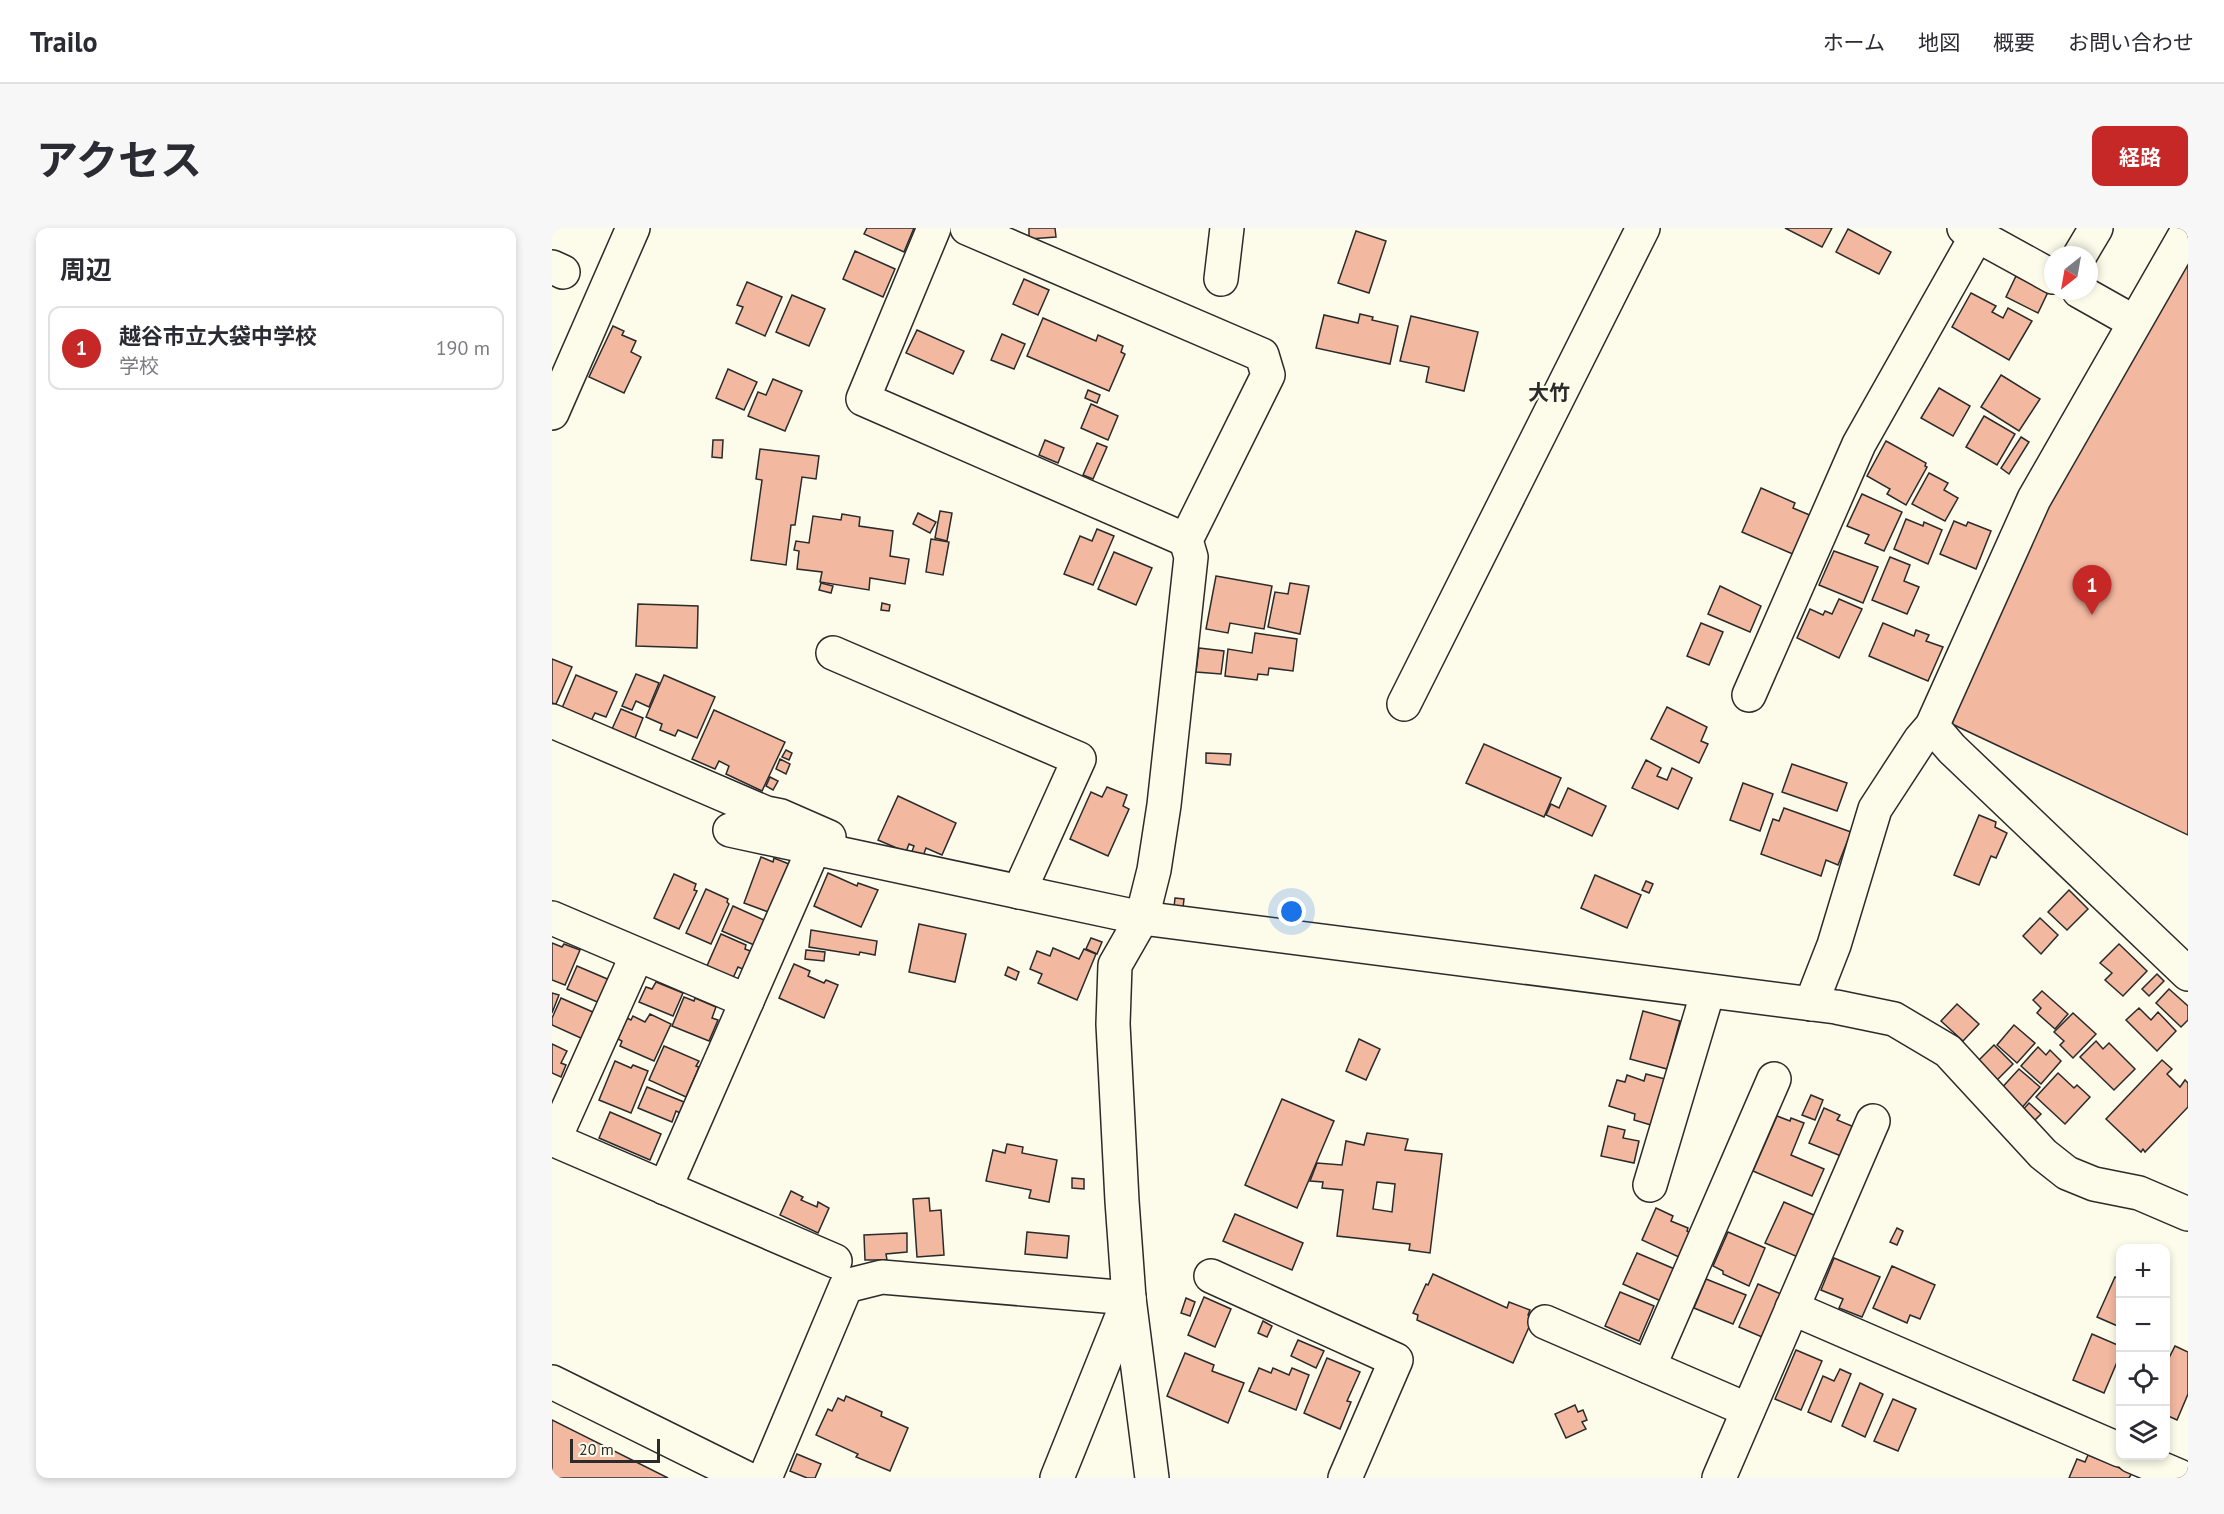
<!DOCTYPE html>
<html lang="ja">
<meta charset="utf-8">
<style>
:root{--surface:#fff;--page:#f7f7f7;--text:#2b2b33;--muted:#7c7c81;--line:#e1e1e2;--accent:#c62828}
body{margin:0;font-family:"PT Sans","Noto Sans JP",sans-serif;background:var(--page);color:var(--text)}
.controls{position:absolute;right:18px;bottom:18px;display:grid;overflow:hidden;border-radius:12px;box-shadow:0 3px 9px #0003}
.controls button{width:54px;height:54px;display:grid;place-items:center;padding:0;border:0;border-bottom:2px solid var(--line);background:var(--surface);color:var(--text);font:30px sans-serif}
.compass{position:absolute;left:1492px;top:18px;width:54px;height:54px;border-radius:50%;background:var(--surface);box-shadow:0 3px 9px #0003;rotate:211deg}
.scale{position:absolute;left:18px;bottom:15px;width:90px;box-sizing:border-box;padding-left:6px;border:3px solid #2b2b2b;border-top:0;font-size:16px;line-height:21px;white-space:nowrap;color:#2b2b2b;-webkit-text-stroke:4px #fdfbea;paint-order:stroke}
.you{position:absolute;left:740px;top:684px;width:21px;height:21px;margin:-15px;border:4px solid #fff;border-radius:50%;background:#1a73e8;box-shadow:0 0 0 9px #1a73e833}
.badge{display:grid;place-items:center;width:39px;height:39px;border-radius:50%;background:var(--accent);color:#fff;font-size:20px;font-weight:700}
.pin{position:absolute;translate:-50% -50px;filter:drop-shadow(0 2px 3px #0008)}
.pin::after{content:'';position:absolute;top:32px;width:21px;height:18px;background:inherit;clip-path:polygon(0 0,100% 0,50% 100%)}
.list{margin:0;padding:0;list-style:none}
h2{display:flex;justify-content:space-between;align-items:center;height:78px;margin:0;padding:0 24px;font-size:26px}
h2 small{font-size:20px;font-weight:400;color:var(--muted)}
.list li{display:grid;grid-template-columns:39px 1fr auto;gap:18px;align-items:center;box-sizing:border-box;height:84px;margin:0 12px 12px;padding:0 12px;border:2px solid var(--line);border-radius:12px}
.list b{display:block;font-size:22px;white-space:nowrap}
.list p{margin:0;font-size:20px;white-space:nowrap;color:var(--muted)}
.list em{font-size:20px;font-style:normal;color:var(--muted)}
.icon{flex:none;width:33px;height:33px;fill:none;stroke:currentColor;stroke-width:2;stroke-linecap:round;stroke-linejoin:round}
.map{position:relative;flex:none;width:1636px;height:1250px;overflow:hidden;border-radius:12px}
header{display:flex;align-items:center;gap:36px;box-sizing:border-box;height:84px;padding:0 30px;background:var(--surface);border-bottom:2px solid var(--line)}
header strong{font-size:28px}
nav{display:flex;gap:33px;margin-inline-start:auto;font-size:21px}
.intro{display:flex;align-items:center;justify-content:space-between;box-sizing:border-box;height:144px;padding:0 36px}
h1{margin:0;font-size:42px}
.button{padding:15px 27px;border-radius:12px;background:var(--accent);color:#fff;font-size:21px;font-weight:700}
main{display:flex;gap:36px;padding:0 36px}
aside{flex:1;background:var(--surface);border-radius:12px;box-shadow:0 3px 9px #0003}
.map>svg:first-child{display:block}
.building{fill:#f2b8a0;stroke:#2b2b2b;stroke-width:1.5;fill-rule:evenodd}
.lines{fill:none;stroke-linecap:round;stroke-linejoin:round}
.minor-casing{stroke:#2b2b2b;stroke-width:36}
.minor{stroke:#fdfbea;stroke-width:33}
.labels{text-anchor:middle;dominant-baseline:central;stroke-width:4.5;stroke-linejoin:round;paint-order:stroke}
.quarter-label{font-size:21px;font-weight:bold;fill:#2b2b2b;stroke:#fdfbea}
</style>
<header>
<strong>Trailo</strong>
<nav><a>ホーム</a><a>地図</a><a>概要</a><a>お問い合わせ</a></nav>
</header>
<div class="intro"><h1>アクセス</h1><a class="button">経路</a></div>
<main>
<aside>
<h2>周辺<small></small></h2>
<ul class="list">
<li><span class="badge">1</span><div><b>越谷市立大袋中学校</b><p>学校</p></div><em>190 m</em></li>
</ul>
</aside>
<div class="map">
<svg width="1636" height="1250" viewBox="0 0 1636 1250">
<rect width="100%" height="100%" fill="#fdfbea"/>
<g class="building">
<path d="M315 0H362L352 24 312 6Z"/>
<path d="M477 0H503L504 9 477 11Z"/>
<path d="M1233 0H1280L1270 19Z"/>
<path d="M1296 1 1339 24 1327 46 1284 24Z"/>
<path d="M804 3 834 13 817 65 786 55Z"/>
<path d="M1636 21V607L1400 496 1487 278Z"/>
<path d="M303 23 343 41 331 69 291 51Z"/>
<path d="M1464 48 1496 64 1486 85 1454 69Z"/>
<path d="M472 51 497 62 486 87 461 76Z"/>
<path d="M195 54 230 69 213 108 184 95 191 79 185 77Z"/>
<path d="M1419 65 1444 78 1440 84 1451 90 1456 80 1480 93 1457 132 1400 99Z"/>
<path d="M240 67 273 81 257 118 224 104Z"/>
<path d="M808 86 821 89 820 92 846 98 838 136 764 120 772 87 806 95Z"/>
<path d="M859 88 926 104 912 163 874 154 877 139 848 133Z"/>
<path d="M491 90 544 113 546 107 571 118 569 124 573 126 557 163 475 128Z"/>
<path d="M61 98 72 103 70 107 84 113 79 124 89 129 72 165 37 149Z"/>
<path d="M365 102 412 123 401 146 354 125Z"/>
<path d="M450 106 473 116 462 141 439 132Z"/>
<path d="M176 141 205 154 192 182 164 170Z"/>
<path d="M1449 147 1488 171 1467 203 1429 179Z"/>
<path d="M221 151 250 163 233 203 196 188 206 164 214 167Z"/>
<path d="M1387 160 1418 178 1401 208 1369 190Z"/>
<path d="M536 162 548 167 545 175 533 170Z"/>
<path d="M539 176 566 188 556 212 529 200Z"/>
<path d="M1432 188 1463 206 1445 237 1414 219Z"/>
<path d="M1469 209 1477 214 1457 246 1449 240Z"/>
<path d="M161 212H171L170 230 160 229Z"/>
<path d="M493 212 512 220 506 235 487 227Z"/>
<path d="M1334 213 1374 235 1373 238 1375 239 1354 277 1335 266 1338 261 1315 248Z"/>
<path d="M545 215 555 219 541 251 531 247Z"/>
<path d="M208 221 267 228 264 251 250 249 243 297H239L234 337 199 332 210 252 204 251Z"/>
<path d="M1377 245 1396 255 1392 262 1406 270 1393 293 1360 276Z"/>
<path d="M1209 260 1243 275 1241 280 1260 288 1243 327 1190 304Z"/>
<path d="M1310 266 1350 284 1332 323 1313 315 1317 307 1295 298Z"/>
<path d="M388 283 400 285 395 313 383 310Z"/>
<path d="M366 285 384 294 378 305 361 296Z"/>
<path d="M290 286 308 289 307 298 341 303 338 328 357 331 353 356 318 350 317 362 268 354 270 344 245 341 247 323 242 322 244 313 257 315 261 288 289 292Z"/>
<path d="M1354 291 1371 298 1372 294 1390 302 1376 336 1342 321Z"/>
<path d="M1402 293 1414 298 1416 294 1439 303 1424 341 1388 326Z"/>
<path d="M545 301 562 308 541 357 512 346 528 308 540 313Z"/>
<path d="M379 311 397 314 391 347 374 344Z"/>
<path d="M1282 323 1326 339 1311 375 1267 357Z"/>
<path d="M562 324 600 340 584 377 546 361Z"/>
<path d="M1338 329 1358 337 1352 353 1367 359 1355 386 1320 372Z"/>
<path d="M664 348 720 358 712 401 678 395 676 405 654 401Z"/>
<path d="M269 355 281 358 279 365 267 362Z"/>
<path d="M738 355 757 358 748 406 716 399 723 364 736 366Z"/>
<path d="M1168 358 1209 378 1198 404 1156 386Z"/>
<path d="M1287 371 1310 381 1287 430 1245 410 1258 381 1271 387 1273 383 1280 386Z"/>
<path d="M330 375 338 377 337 383 329 382Z"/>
<path d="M86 376 146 378 145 420 84 418Z"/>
<path d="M1149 395 1171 404 1157 437 1135 428Z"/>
<path d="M1331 395 1362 408 1364 402 1377 407 1374 413 1391 419 1376 453 1317 428Z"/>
<path d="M703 405 745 411 741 443 717 440 716 447 706 446 705 452 673 448 676 421 700 425Z"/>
<path d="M647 420 672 423 669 446 644 444Z"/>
<path d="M0 431 20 439 4 476 0 475Z"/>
<path d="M84 446 107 455 97 479 84 473 80 482 70 478Z"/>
<path d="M24 447 65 464 54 489 43 485 39 493 10 480Z"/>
<path d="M112 447 163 469 145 510 126 502 123 508 108 502 110 496 94 489Z"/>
<path d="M1115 479 1155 499 1149 513 1156 516 1147 535 1099 511Z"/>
<path d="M69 481 91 490 83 510 60 501Z"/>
<path d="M162 482 233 514 210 563 174 546 177 538 167 533 163 541 140 531Z"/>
<path d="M932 516 1009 550 992 589 914 555Z"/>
<path d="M234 522 240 525 237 532 230 529Z"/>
<path d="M654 525 679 526 678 537 654 535Z"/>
<path d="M228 531 238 536 234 546 224 541Z"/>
<path d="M1094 532 1109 540 1105 548 1115 552 1120 540 1140 550 1126 581 1080 560Z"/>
<path d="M1240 536 1295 555 1285 583 1230 564Z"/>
<path d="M218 549 226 553 221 562 214 558Z"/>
<path d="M1191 555 1221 566 1208 603 1178 592Z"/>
<path d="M555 559 575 567 571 578 577 581 556 628 518 611 539 564 550 569Z"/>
<path d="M1016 560 1054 578 1040 608 994 587 999 576 1007 580Z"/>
<path d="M346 568 404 595 390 627 374 620 370 631 359 626 362 618 357 616 354 624 326 612Z"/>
<path d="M1232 580 1299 604 1286 637 1274 632 1269 648 1209 626 1221 591 1227 593Z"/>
<path d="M1427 587 1444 594 1443 599 1455 605 1444 630 1439 628 1427 657 1402 647Z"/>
<path d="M209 629 221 634 222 630 237 636 219 685 192 675Z"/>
<path d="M276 645 305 658 306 655 326 662 309 699 262 678Z"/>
<path d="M122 646 144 656 142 662 145 663 127 701 102 690Z"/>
<path d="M1043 647 1089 667 1075 700 1029 680Z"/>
<path d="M1094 653 1101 656 1097 665 1090 662Z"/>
<path d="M154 661 176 671 175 674 177 676 159 716 134 705Z"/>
<path d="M1517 662 1536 681 1515 702 1496 684Z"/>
<path d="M623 670 632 671 631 680 622 679Z"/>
<path d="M181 678 212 692 202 717 170 703Z"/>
<path d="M1488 690 1506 707 1489 726 1471 708Z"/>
<path d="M367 696 414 706 403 754 357 744Z"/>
<path d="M259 702 325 713 323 727 308 724 307 727 257 719Z"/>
<path d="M169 706 194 717 193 721 201 724 193 742 186 739 181 750 155 738Z"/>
<path d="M539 710 550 714 545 726 534 721Z"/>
<path d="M0 715 10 719 12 716 28 722 13 757 0 752Z"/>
<path d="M1567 716 1595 743 1571 768 1553 752 1560 745 1548 735Z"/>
<path d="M501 720 527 731 532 721 544 726 525 772 486 755 490 746 478 741 485 723 498 728Z"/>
<path d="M254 722 273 724 272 733 253 731Z"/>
<path d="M242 736 258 743 256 748 272 755 274 752 286 757 272 790 227 770Z"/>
<path d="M25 738 60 753 50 776 15 761Z"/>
<path d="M456 739 467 744 464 752 453 747Z"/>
<path d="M1605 746 1612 753 1597 768 1590 761Z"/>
<path d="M104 754 131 765 121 788 87 774 94 759 100 761Z"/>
<path d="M1617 761 1636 778V792L1629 799 1604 775Z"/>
<path d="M1490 763 1516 786 1503 801 1485 785 1489 780 1481 772Z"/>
<path d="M0 765 7 767 0 785Z"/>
<path d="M132 769 142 773 143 770 164 779 160 790 166 792 157 813 120 798Z"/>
<path d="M9 770 43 785 31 811 0 797V790Z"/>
<path d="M1405 776 1427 796 1411 813 1389 793Z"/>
<path d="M1587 780 1599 792 1606 784 1624 803 1605 823 1574 792Z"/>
<path d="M1091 783 1128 793 1115 841 1078 831Z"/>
<path d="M1521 785 1544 806 1521 830 1508 817 1512 813 1502 804Z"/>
<path d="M98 786 119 796 102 833 68 818 70 813 66 811 75 790 79 792 81 788 93 794Z"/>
<path d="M1462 797 1483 815 1465 835 1445 817Z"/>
<path d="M807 811 828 821 814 852 794 843Z"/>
<path d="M1544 813 1551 821 1557 815 1583 841 1562 862 1528 829Z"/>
<path d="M0 816 15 823 9 835 14 837 9 849 0 845Z"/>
<path d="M1442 817 1461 836 1444 853 1425 834Z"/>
<path d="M112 818 147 833 144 838 147 839 134 869 97 852Z"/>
<path d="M1486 819 1494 827 1498 822 1509 833 1489 856 1469 838Z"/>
<path d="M1610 832 1620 841 1615 846 1628 859 1633 852 1636 855V879L1593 924 1591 921 1589 924 1554 891Z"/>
<path d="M63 833 79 840 81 837 96 843 79 885 47 872Z"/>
<path d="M1467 841 1488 859 1467 883 1446 864Z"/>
<path d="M1506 845 1522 860 1525 857 1538 869 1513 896 1484 869Z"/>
<path d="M1094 846 1113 851 1099 897 1082 892 1083 886 1057 878 1065 852 1073 854 1075 847 1092 853Z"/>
<path d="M95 859 132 874 128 885 124 883 120 894 86 880Z"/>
<path d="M1259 867 1271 872 1263 892 1250 887Z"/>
<path d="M730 871 782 893 745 980 693 957Z"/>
<path d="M1477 875 1489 886 1478 897 1467 886Z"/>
<path d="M1272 880 1288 887 1285 892 1302 899 1289 928 1257 915Z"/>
<path d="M58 884 109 906 98 932 47 910Z"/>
<path d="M1225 888 1238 893 1239 890 1252 895 1239 927 1272 941 1260 968 1201 943Z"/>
<path d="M1056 898 1073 902 1071 910 1087 913 1082 935 1049 928Z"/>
<path d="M815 905 856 911 853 922 890 926 878 1025 857 1022 858 1016 785 1008 791 962 770 960 771 954 758 953 765 935 790 937 794 913 812 917ZM825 954 843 956 840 984 821 981Z"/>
<path d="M455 916 471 919 470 925 505 932 497 974 477 970 479 962 434 953 441 922 453 925Z"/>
<path d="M520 950 532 951V961L520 960Z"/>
<path d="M239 963 251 969 249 972 265 979 266 974 277 980 266 1005 228 987Z"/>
<path d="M377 970 378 983 389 982 392 1027 365 1029 361 971Z"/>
<path d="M1232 974 1264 988 1246 1029 1213 1015Z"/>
<path d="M1104 980 1121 988 1119 993 1136 1000 1135 1003 1139 1005 1129 1030 1090 1012Z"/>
<path d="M683 986 751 1015 740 1042 671 1013Z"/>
<path d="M1345 1000 1351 1003 1345 1017 1338 1014Z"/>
<path d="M475 1004 517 1008 515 1030 473 1026Z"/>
<path d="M1176 1004 1213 1020 1197 1058 1171 1046V1043L1161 1038Z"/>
<path d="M355 1005V1024L334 1026 335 1032H313L312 1007Z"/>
<path d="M1085 1025 1125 1042 1111 1074 1071 1056Z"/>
<path d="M1282 1030 1328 1049 1310 1089 1287 1080 1291 1071 1269 1062Z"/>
<path d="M1340 1038 1383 1057 1368 1091 1358 1087 1355 1095 1321 1080Z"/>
<path d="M881 1046 955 1080 957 1074 978 1082 976 1087 981 1090 961 1135 865 1092 866 1087 861 1085 874 1056 876 1057Z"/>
<path d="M1563 1049 1568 1051V1099L1545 1089Z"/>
<path d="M1154 1051 1194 1067 1181 1096 1142 1080Z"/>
<path d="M1206 1056 1229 1066 1210 1109 1187 1099Z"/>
<path d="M1068 1064 1102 1078 1087 1113 1053 1098Z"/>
<path d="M652 1069 679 1081 663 1119 636 1107Z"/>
<path d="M634 1070 643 1074 638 1088 629 1085Z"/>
<path d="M711 1093 720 1098 715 1109 706 1105Z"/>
<path d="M1540 1106 1568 1118V1127L1552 1165 1521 1152Z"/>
<path d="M746 1112 772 1123 764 1140 739 1128Z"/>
<path d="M1623 1118 1636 1124V1166L1625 1192 1614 1187V1136Z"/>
<path d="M1244 1122 1270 1133 1249 1182 1223 1171Z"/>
<path d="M633 1125 662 1137 660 1143 692 1155 676 1195 615 1168Z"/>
<path d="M775 1130 808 1144 795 1173 799 1174 788 1201 752 1185Z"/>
<path d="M707 1140 719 1145 721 1140 737 1147 740 1140 757 1147 744 1182 697 1163Z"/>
<path d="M1288 1141 1299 1146 1279 1194 1256 1184 1271 1148 1282 1153Z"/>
<path d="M1308 1155 1331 1166 1313 1209 1290 1198Z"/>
<path d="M294 1168 330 1184 329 1188 356 1200 338 1243 304 1229 306 1226 264 1207 276 1181 280 1183 286 1170 292 1173Z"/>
<path d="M1341 1171 1364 1181 1346 1223 1322 1213Z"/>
<path d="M1023 1177 1026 1184 1031 1182 1035 1192 1030 1194 1034 1201 1014 1210 1003 1186Z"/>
<path d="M0 1192 116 1250H0Z"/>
<path d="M245 1226 269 1236 263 1250H255L238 1243Z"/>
<path d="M1536 1227 1580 1245 1577 1250H1517L1525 1231 1533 1234Z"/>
</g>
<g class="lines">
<g class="minor-casing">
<g id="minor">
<path d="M382 0 311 171 634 312"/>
<path d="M415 0 710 127 716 147 634 312 639 329 612 577 602 642 590 690 563 737 561 796 570 973 577 1070 600 1250"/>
<path d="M1412 0 1501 49"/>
<path d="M1528 27 1544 0"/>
<path d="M0 39 11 44"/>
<path d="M669 51 675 0"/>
<path d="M1527 63 1582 94"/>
<path d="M0 185 81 0"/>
<path d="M281 425 527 531 467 664"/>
<path d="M1197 467 1307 216 1429 0"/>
<path d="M852 476 1091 0"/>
<path d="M0 493 214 585 229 588 277 609"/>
<path d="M1380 498 1400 521 1636 746"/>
<path d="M178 602 590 690 1284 779 1342 791 1396 823 1491 926 1515 945 1542 956 1587 965 1636 986"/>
<path d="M0 690 195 773"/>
<path d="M1259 776 1282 717 1323 581 1368 512 1380 498 1482 271 1636 2"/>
<path d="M0 911 283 1033"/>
<path d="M2 912 85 727"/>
<path d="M1098 957 1156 763"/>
<path d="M113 960 262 620"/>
<path d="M659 1048 844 1132 793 1250"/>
<path d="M1240 1080 1568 1222"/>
<path d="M993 1094 1196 1182"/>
<path d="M1097 1139 1222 851"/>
<path d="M0 1154 194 1250"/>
<path d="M1580 1228 1627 1248"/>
<path d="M213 1250 294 1058 330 1049 577 1070"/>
<path d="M505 1250 577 1071"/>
<path d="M1167 1250 1321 893"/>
</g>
</g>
<use href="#minor" class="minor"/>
</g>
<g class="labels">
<g class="quarter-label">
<text x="997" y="164">大竹</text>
</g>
</g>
</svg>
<div class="controls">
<button>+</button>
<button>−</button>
<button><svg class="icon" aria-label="locate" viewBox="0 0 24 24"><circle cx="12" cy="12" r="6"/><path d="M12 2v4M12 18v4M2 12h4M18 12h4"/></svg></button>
<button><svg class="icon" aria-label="layers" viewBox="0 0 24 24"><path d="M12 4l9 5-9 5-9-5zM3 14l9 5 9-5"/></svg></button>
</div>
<svg class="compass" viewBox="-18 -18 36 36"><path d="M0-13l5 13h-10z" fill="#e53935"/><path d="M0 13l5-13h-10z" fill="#7c7c81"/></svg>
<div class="scale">20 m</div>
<div class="you"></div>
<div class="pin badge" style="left:1540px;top:387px">1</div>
</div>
</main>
